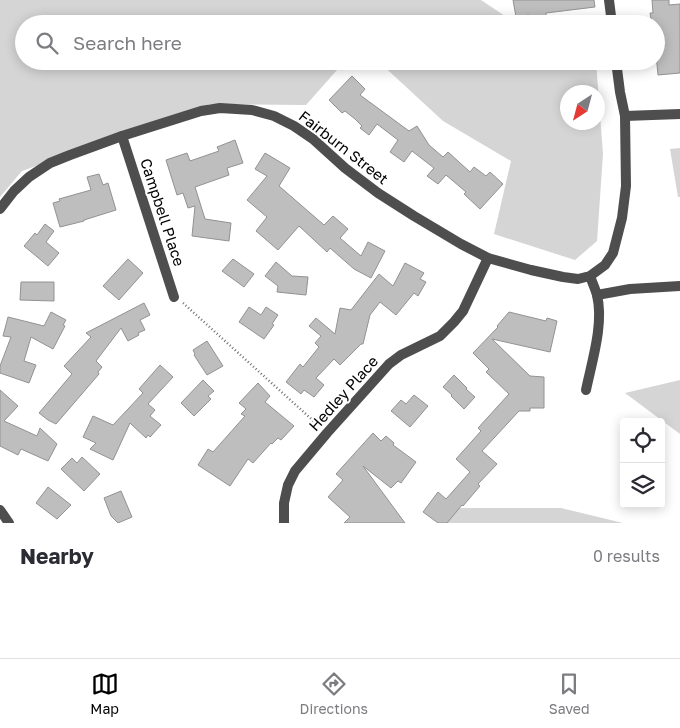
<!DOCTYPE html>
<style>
:root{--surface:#fff;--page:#f7f7f7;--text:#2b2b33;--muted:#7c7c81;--line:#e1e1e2;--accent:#000}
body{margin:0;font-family:"Golos Text",sans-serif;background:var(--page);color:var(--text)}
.controls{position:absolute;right:15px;bottom:15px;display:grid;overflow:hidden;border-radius:5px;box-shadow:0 2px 12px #0003}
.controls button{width:45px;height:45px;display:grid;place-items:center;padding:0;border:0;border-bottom:1px solid var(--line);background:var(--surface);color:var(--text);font:25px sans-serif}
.compass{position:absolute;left:560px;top:85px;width:45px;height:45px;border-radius:50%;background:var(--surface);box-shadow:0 2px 12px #0003;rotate:216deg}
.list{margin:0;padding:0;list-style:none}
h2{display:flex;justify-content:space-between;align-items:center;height:65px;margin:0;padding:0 20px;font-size:21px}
h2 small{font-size:16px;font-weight:400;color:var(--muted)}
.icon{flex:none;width:28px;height:28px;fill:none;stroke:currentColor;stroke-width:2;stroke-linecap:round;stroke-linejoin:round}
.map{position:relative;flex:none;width:680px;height:523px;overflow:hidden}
.search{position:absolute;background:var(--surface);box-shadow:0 2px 12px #0003;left:15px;right:15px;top:15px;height:55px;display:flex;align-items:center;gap:12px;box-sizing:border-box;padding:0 18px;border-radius:28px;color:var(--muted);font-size:19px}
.sheet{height:135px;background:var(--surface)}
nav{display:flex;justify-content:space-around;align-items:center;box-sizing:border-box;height:70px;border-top:1px solid var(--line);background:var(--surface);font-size:14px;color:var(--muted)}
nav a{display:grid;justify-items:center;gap:2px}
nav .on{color:var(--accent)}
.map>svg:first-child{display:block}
.green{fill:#d5d5d5;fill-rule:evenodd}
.building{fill:#bebebe;stroke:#929292}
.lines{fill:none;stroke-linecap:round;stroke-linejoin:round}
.path{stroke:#707070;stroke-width:2.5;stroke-dasharray:1 2.5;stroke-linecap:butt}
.street{stroke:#4e4e4e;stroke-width:10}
.labels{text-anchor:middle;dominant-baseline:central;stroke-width:4;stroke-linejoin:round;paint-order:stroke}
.street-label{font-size:15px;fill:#000;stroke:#fff}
</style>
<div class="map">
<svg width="680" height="523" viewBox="0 0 680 523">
<rect width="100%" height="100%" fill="#fff"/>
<g class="green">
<path d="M0 0H481L508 18 506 24H24V61H345L306 105 210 104 22 171 0 197Z"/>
<path d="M378 61H522L524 64 558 61H596L603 154 597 241 575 260 494 234 511 161 443 121ZM568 92H598V122H568Z"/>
<path d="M680 148V197H678L670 149Z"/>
<path d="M680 380V434L625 393Z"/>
<path d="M454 508H561L623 523H442Z"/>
</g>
<g class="building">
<path d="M513 0H594L595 7 546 13V24H530L529 15 516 17Z"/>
<path d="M652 0H669V5L680 4V73L658 75 656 54V24H652L650 13H653Z"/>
<path d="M352 76 365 89 360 95 409 131 417 126 429 145 443 157 448 152 470 172 474 167 486 176 490 172 503 184 480 209 464 194 466 192 446 175 438 184 427 176 434 168 412 151 404 162 390 152 398 140 377 124 369 135 360 128 362 126 355 119 345 111 342 113 329 100Z"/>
<path d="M235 140 243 163 227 168 229 175 195 187 205 219 231 223 229 241 192 236 195 206 188 208 183 193 177 195 166 160 187 153 190 161 219 151 217 147Z"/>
<path d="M265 153 290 168 279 186 324 225 333 216 348 229 340 238 361 256 368 242 385 251 371 278 354 269 330 248 327 252 299 226 278 250 256 231 267 217 247 200 267 176 255 169Z"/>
<path d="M99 174 103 185 108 183 116 210 84 220V221L60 227 53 203 60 201 59 199 91 190 87 177Z"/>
<path d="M45 224 54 231 46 242 59 253 48 266 24 246 35 233 37 235Z"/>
<path d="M128 259 143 273 119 300 103 286Z"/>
<path d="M233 259 254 274 244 287 222 271Z"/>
<path d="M276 262 292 276 308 277 306 295 277 292 278 286 265 276Z"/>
<path d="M405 263 424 273 420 279 426 282 418 296 414 293 396 315 380 302 370 315 363 344H361L340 365 334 359 316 378 324 385 314 397 304 390 301 394 286 382 300 364 303 367 319 347 315 343 321 336 309 326 316 318 335 334 340 308 351 310 379 274 393 286Z"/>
<path d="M21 282H54V301L20 300Z"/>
<path d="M144 303 150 315 140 320 145 330 138 333 139 335 128 341 121 328 96 361 102 367 98 372 99 374 56 424 48 420 39 413 72 374 64 366 91 337 86 333Z"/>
<path d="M249 307 261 315 266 307 278 315 272 324 274 325 264 339 239 322Z"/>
<path d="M51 312 66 320 63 325 65 326 53 349 31 337 24 361 36 365 29 383 0 373V366L11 337 3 336 8 317 44 326Z"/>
<path d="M509 312 546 321 547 318 557 321 550 352 492 339 530 376 544 377V408H530V411H519L482 451 497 464 478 484 480 486 463 506 462 505 447 523H438L423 512 438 492 446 499 470 472 456 459 481 431 478 428 509 394 486 372 489 369 473 353 498 327 497 326Z"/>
<path d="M207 341 223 366 207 375 194 355 195 354 193 350Z"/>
<path d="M160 365 173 377 148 404 155 410 150 416 161 425 150 437 148 435 146 438 130 423 113 460 90 449 96 443 83 437 93 416 113 425 143 393 139 389Z"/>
<path d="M454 375 467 388 466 389 475 397 464 409 451 396 452 395 443 387Z"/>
<path d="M203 380 214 391 208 396 211 399 194 416 181 403Z"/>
<path d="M258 383 270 396 265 402 294 426 281 440 278 438 272 444 271 443 253 463 248 459 230 486 198 465 208 449 213 452 245 416 241 414 246 409 239 403Z"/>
<path d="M0 390 18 406 4 421 37 436 40 428 57 444 48 461 21 449 18 455 0 446Z"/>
<path d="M414 395 428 406 410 427 391 411 401 400 406 404Z"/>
<path d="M373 433 381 441 386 436 394 443 393 445 416 462 401 483 398 481 391 488 363 466 405 523H344L350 517 328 497 343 480 336 474Z"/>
<path d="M82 457 100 474 84 491 61 469 72 458 77 463Z"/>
<path d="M48 487 71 505 57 519 36 503Z"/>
<path d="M121 491 132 517 118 523 111 516 104 498Z"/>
</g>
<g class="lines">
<path class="path" d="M183 303 318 425"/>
<g class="street">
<path d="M609 0 612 24"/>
<path d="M625 116 680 114"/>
<path d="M122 136 174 297"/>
<path d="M0 209 14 191 29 177 50 163 70 155 122 136 201 111 220 108 252 110 274 116 294 126 313 139 345 168 378 193 414 216 461 244 488 258 531 270 563 277 578 279 590 276 605 265 613 253 622 218 626 186 625 116 620 92 616 61"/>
<path d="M597 295 630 289 680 286"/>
<path d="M586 390C592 361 604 324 597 295 595 288 592 282 590 276"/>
<path d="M0 510 9 523"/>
<path d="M284 523V503L288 485 295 471 327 433 389 364 401 355 440 336 454 322 463 311 488 258"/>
</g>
</g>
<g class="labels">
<g class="street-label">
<text transform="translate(344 147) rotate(38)">Fairburn Street</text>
<text transform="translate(163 212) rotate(72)">Campbell Place</text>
<text transform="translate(343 393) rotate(-48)">Hedley Place</text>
</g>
</g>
</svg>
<div class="controls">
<button><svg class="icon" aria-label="locate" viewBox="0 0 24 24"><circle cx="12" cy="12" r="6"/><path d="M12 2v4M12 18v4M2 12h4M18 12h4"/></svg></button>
<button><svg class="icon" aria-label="layers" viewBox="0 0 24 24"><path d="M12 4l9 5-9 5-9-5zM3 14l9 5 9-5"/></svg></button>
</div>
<svg class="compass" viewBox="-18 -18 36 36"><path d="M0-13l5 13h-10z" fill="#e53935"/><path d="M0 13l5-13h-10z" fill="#7c7c81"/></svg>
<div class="search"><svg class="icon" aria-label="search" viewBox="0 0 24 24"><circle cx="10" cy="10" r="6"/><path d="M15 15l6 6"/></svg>Search here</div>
</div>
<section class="sheet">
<h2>Nearby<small>0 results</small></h2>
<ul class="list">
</ul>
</section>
<nav>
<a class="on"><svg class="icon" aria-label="map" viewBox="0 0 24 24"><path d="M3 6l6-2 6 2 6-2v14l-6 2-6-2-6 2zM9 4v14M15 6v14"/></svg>Map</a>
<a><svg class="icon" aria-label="directions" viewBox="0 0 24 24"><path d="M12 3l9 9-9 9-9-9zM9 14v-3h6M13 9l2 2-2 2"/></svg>Directions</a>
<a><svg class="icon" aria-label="saved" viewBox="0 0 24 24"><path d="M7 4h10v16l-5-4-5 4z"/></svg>Saved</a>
</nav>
